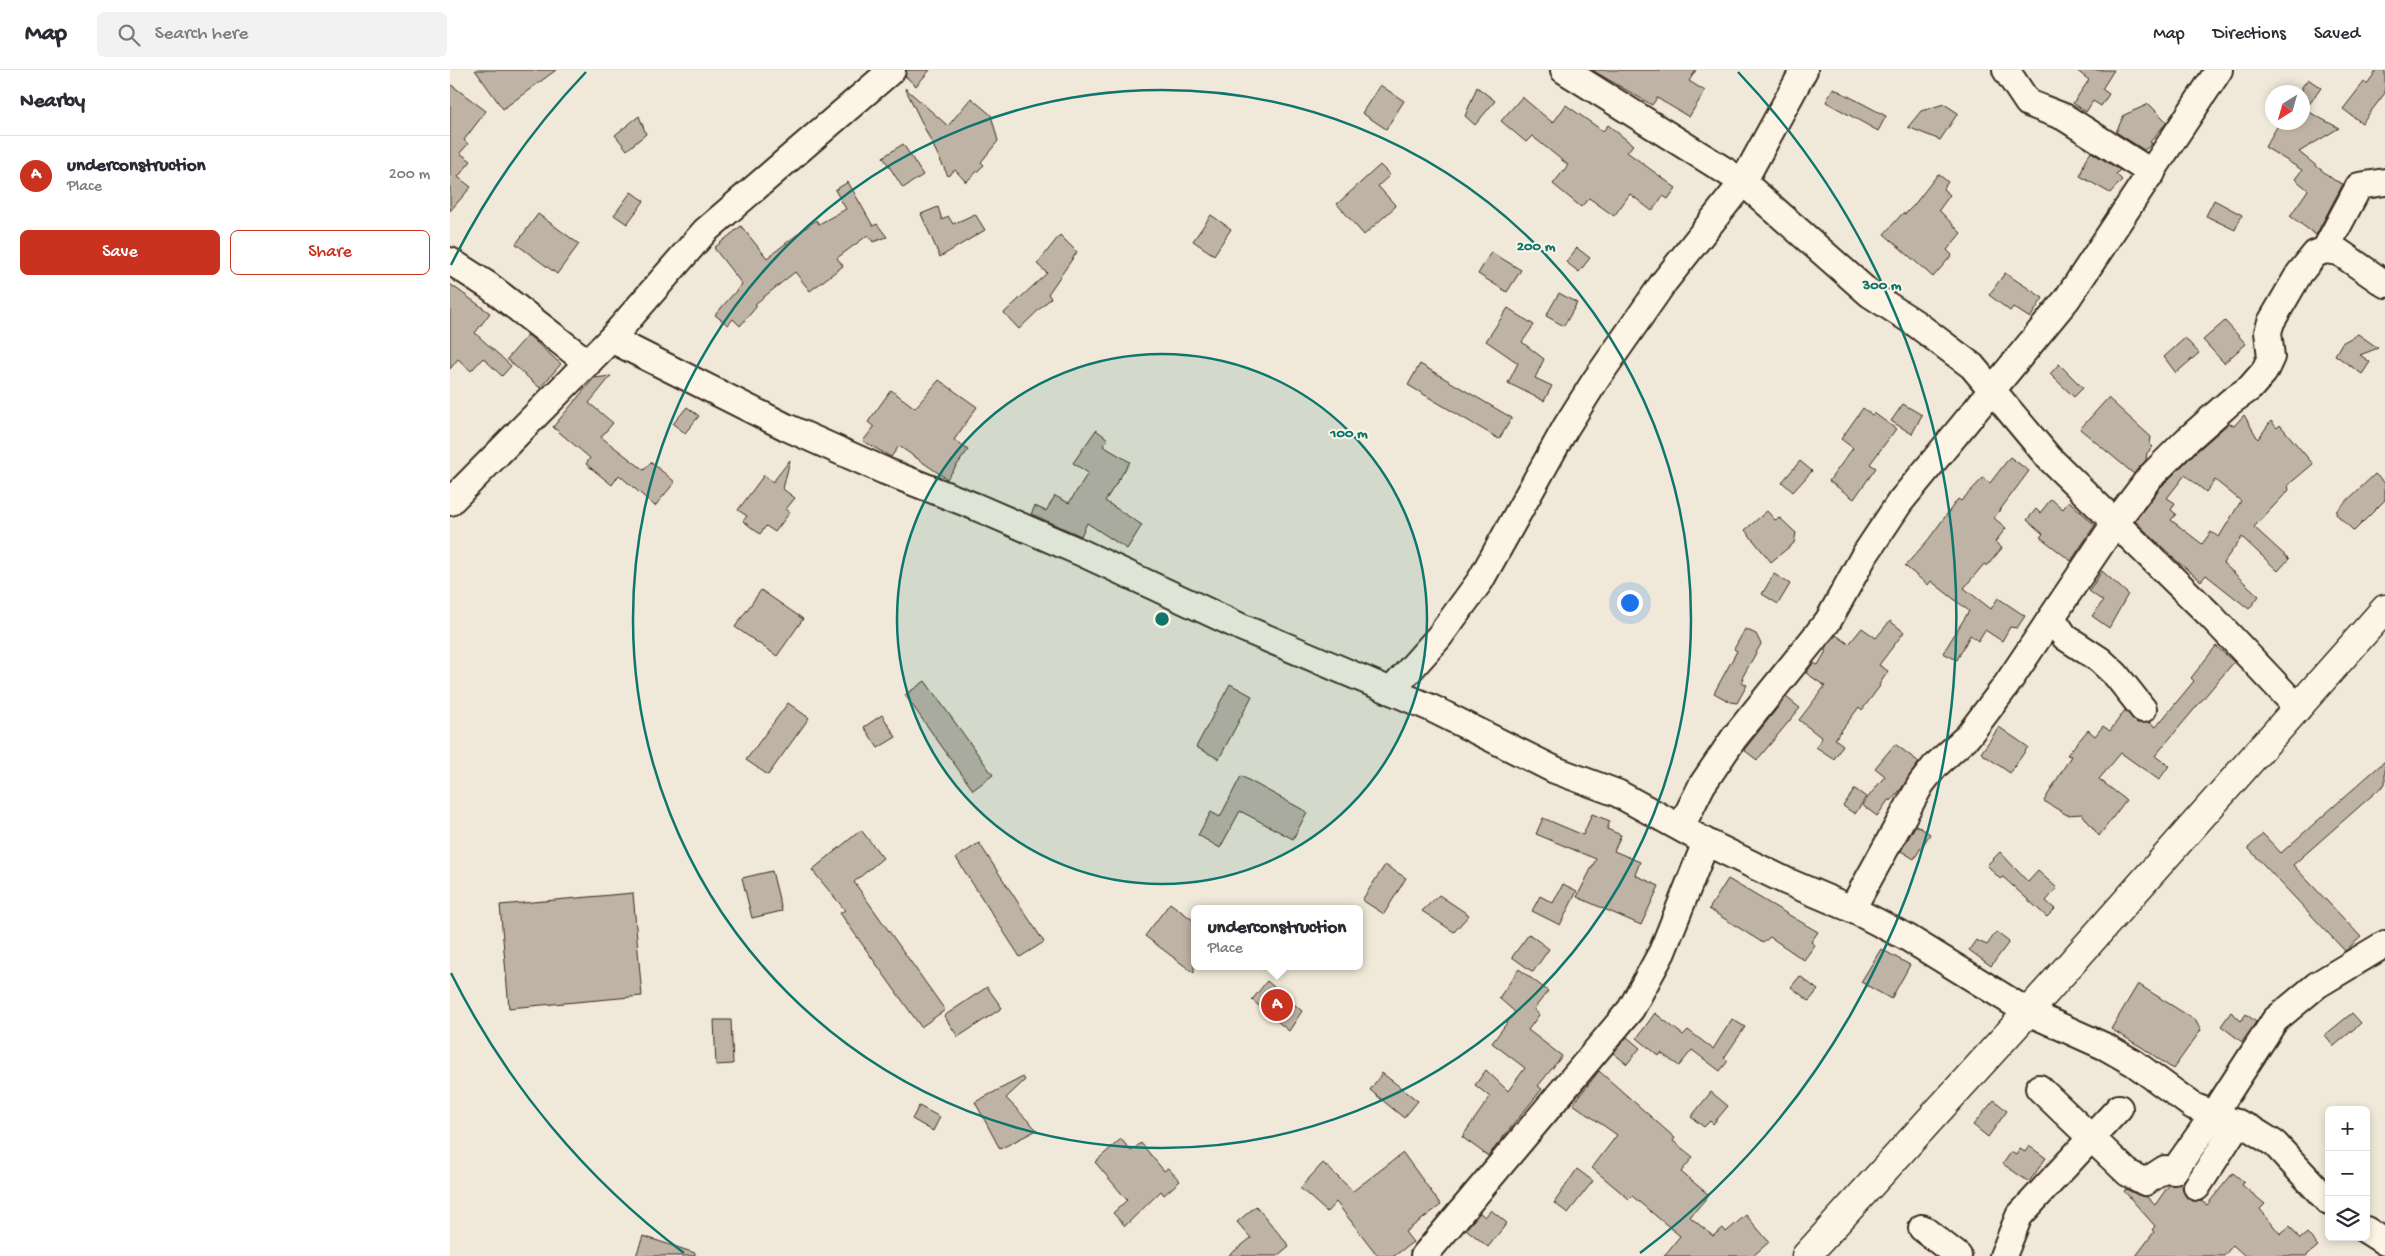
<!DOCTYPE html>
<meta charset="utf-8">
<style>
:root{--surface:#fff;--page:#f2f2f3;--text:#2b2b33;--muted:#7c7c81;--line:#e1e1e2;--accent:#c8321e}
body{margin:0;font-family:"Gochi Hand",sans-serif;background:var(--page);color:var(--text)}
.controls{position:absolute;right:15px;bottom:15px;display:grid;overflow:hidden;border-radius:8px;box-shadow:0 2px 8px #0003}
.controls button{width:45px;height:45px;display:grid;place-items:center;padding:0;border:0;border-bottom:1px solid var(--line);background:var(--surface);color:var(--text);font:25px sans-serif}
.compass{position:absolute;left:1815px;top:15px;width:45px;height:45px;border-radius:50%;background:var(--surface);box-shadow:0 2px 8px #0003;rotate:217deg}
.you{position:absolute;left:1179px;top:532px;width:18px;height:18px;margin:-12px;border:4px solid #fff;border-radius:50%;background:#1a73e8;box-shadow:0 0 0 8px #1a73e833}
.badge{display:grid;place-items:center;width:32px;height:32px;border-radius:50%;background:var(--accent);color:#fff;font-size:16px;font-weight:700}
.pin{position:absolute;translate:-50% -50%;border:2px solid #fff;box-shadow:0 1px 5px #0006}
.popup{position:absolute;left:741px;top:835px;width:172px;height:65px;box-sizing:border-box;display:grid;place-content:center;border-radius:8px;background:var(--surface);filter:drop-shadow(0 1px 4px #0005);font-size:16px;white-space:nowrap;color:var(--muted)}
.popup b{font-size:19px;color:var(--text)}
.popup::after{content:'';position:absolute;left:50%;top:100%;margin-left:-10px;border:10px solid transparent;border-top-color:var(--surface)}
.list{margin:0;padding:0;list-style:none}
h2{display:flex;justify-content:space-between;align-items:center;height:65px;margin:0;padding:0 20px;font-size:21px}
h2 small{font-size:16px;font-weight:400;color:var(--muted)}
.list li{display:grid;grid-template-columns:32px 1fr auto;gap:15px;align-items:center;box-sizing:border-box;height:80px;padding:0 20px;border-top:1px solid var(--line)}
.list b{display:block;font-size:19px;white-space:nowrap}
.list p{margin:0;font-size:16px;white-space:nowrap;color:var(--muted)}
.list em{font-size:16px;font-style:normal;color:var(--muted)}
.actions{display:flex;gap:10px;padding:15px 20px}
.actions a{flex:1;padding:11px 0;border:1px solid var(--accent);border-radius:8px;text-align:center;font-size:18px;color:var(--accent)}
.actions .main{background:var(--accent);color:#fff}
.icon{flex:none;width:28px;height:28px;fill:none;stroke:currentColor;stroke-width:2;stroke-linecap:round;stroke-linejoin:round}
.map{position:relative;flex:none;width:1935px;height:1186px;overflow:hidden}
header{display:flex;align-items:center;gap:30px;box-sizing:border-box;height:70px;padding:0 25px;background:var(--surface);border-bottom:1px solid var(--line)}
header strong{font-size:24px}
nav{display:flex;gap:28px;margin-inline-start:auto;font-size:18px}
.search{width:350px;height:45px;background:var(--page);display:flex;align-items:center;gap:12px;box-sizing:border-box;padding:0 18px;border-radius:8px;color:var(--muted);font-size:19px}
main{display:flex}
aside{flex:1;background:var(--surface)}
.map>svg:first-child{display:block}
.building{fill:#beb3a4;stroke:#3b2a1e;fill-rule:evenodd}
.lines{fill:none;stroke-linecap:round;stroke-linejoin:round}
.minor-casing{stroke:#3b2a1e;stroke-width:30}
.major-casing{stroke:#3b2a1e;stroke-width:31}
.minor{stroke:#fcf5e5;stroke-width:26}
.major{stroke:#fcf5e5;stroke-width:28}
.ring{fill:none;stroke:#0f766e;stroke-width:2.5}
.centre{fill:#0f766e;stroke:#fcf5e5;stroke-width:2.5}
.ring-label{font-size:15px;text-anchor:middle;font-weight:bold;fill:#0f766e;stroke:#fcf5e5;stroke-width:4;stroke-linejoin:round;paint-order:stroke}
</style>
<header>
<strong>Map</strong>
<div class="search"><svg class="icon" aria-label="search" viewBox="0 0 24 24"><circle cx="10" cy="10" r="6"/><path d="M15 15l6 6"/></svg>Search here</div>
<nav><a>Map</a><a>Directions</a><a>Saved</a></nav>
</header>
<main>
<aside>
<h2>Nearby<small></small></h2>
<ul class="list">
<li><span class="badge">A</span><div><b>underconstruction</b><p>Place</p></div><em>200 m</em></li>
</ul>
<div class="actions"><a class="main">Save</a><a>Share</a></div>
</aside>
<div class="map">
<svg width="1935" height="1186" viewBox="0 0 1935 1186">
<rect width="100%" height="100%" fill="#f0e9d9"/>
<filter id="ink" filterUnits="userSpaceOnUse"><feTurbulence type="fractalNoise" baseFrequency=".02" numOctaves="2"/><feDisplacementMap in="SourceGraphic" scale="10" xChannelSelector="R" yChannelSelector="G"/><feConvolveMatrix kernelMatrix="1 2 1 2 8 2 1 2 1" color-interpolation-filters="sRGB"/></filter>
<g filter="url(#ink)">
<g class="building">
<path d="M25 0H106L53 39Z"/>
<path d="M457 0H480L466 16 455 6Z"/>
<path d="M1142 0H1246L1239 11 1255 21 1239 47 1207 28 1202 35Z"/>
<path d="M1626 0H1664L1652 19 1659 24 1651 36 1643 31 1636 42 1623 33 1639 10Z"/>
<path d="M1927 0H1935V23L1912 53 1893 39 1914 12 1917 14Z"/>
<path d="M1858 9 1871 18 1855 40 1889 58 1849 82 1884 110 1893 114 1866 165 1840 146 1858 120 1845 109 1852 100 1815 77 1830 52H1852V17Z"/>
<path d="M0 14 36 41 14 70 18 74 10 83 21 91 8 107 21 117 0 141Z"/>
<path d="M930 15 954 31 936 59 912 43Z"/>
<path d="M1027 17 1045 31 1025 55 1015 46Z"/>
<path d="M455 18 498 56 521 28 541 45 548 71 531 92 534 95 516 112 505 100 498 106Z"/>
<path d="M1383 18 1436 46 1428 61 1376 32Z"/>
<path d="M1072 27 1103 53 1116 35 1153 61 1158 55 1183 75 1177 82 1226 118 1218 129 1213 126 1202 141 1180 124 1164 146 1139 128 1131 137 1103 114 1118 95 1082 66 1076 72 1051 51Z"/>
<path d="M1494 34 1508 43 1490 70 1458 57 1471 41Z"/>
<path d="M1699 34 1717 52 1700 72 1702 73 1700 76 1694 80 1666 62 1674 45Z"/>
<path d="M189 46 196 64 177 80 165 65Z"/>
<path d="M453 74 473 105 453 118 433 87Z"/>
<path d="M1641 82 1670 100 1666 104 1672 110 1660 123 1630 106 1635 91Z"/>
<path d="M930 95 940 105 928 116 946 136 914 165 887 134Z"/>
<path d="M1488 104 1498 112 1493 119 1500 125 1489 140 1511 163 1497 180 1502 185 1483 207 1434 164 1453 143 1455 144 1464 135Z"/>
<path d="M398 112 423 156 427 154 437 167 423 172 418 165 387 188 393 196 360 221 345 202 305 234 307 236 290 256 283 249 278 255 265 245 292 214 264 178 291 156 317 188 366 150 369 154 396 139 385 120Z"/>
<path d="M181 122 194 131 177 154 164 145Z"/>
<path d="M1764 130 1792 145 1785 160 1756 146Z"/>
<path d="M488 137 492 150 498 146 503 154 525 144 535 160 490 187 471 144Z"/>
<path d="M88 144 129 174 107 204 66 174Z"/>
<path d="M761 145 781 159 764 185 743 171Z"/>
<path d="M610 165 627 182 598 224 601 228 569 259 554 243 597 203 587 194Z"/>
<path d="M1127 178 1140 188 1129 202 1116 192Z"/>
<path d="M1041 182 1071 200 1057 222 1028 204Z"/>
<path d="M1555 203 1593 228 1580 248 1563 237 1560 241 1539 225Z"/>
<path d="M0 214 40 243 25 263 61 296 52 306 33 288 21 301 8 289 0 299Z"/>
<path d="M1109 223 1127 233 1114 256 1096 246Z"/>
<path d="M1058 238 1084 255 1072 272 1094 289 1085 308 1102 316 1094 331 1058 313 1068 293 1036 271Z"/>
<path d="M1775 251 1796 274 1774 293 1753 270Z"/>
<path d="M1908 264 1928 278 1910 285 1920 292 1912 304 1885 285 1892 273Z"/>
<path d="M78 265 111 294 90 318 57 289Z"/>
<path d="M1735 268 1749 283 1726 303 1714 287Z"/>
<path d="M970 294 1062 348 1049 369 958 315Z"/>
<path d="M1609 294 1633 318 1624 327 1600 304Z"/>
<path d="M161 306 139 333 163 353 151 367 194 400 201 392 225 412 205 436 169 405 162 415 136 394 140 388 103 357 144 308Z"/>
<path d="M489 310 527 337 504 370 518 380 497 409 449 376 441 387 413 371 424 357 418 352 441 320 465 338Z"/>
<path d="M1658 328 1701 367 1700 374 1703 377 1697 383 1696 390 1684 404 1630 359Z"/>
<path d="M1453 334 1472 345 1462 364 1441 351Z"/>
<path d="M237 337 249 346 235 363 223 354Z"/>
<path d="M1413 338 1422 345 1424 343 1446 359 1420 394 1426 398 1404 429 1379 411 1403 378 1391 369Z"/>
<path d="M1794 345 1808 369 1821 351 1827 358 1830 355 1863 394 1838 415 1839 420 1804 457 1839 489 1828 501 1792 467 1773 493 1809 526 1799 539 1756 505 1751 511 1728 492 1685 451 1710 418 1746 382 1779 353 1784 356ZM1735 405 1756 422 1765 410 1791 431 1769 467 1761 462 1752 474 1721 450 1726 444 1721 440 1725 433 1717 428Z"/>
<path d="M646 360 658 369 653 376 680 392 655 431 692 455 677 479 637 453 631 466 581 444 585 436 596 441 605 426 619 433 638 403 623 393Z"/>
<path d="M1560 387 1579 401 1544 448 1556 458 1545 472 1552 478 1537 496 1534 494 1514 518 1541 539 1548 528 1575 546 1567 558 1560 557 1552 571 1535 560 1528 571 1520 565 1507 590 1493 583 1519 541 1481 511 1478 515 1455 496 1478 470 1508 429 1511 431 1533 408 1540 413Z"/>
<path d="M340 390 333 419 345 428 336 439 340 442 325 462 316 456 310 464 293 451 297 446 288 440 314 405 323 412Z"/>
<path d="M1350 391 1362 401 1343 422 1332 412Z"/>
<path d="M1925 404 1935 413V430L1904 461 1886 444 1887 440Z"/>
<path d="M1601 429 1613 439 1619 431 1645 455 1621 491 1590 467 1593 464 1577 450 1586 439 1590 443Z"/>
<path d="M1317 441 1325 450 1330 448 1346 463 1344 473 1321 492 1295 460Z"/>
<path d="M1652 501 1678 524 1659 558 1642 546 1653 531 1639 521Z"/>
<path d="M1324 504 1340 514 1328 534 1312 524Z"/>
<path d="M311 520 353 549 327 586 285 557Z"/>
<path d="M1440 551 1454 562 1429 595 1438 601 1429 615 1430 616 1412 640 1409 637 1385 669 1393 675 1384 689 1366 677 1372 668 1349 650 1375 616 1356 603 1363 593 1368 595 1376 581 1374 580 1386 565 1399 574 1412 558 1426 568Z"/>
<path d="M1295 559 1306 564 1311 574 1292 608 1294 609 1292 613 1297 615 1287 633 1280 632 1264 623 1287 581 1284 579Z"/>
<path d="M1766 576 1784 592 1705 686 1719 696 1709 710 1671 683 1649 709 1676 730 1649 766 1632 744 1617 745 1594 731 1621 686 1617 685 1638 660 1645 666 1653 656 1660 661 1675 640 1687 653 1699 652 1706 657 1744 611 1741 608Z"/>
<path d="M475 611 543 705 523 720 455 625Z"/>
<path d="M780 614 802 626 769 689 746 677Z"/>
<path d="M1336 627 1350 638 1307 690 1294 680Z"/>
<path d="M338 633 359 648 318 705 296 690Z"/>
<path d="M432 645 446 667 428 678 414 657Z"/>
<path d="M1549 657 1578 677 1560 703 1531 683Z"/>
<path d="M1445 674 1469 692 1451 719 1441 731 1439 729 1427 746 1412 735 1435 706 1425 698Z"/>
<path d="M1935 691V714L1843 795 1911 867 1895 881 1798 778 1813 764 1831 783Z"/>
<path d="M791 706 857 742 843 769 790 741 770 778 748 765 761 742 770 747Z"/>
<path d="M1405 719 1416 727 1405 744 1393 736Z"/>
<path d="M1142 744 1160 751 1157 759 1171 765 1164 781 1190 792 1185 805 1209 816 1191 855 1127 827 1146 789 1086 764 1093 748 1133 765Z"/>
<path d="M1466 755 1480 764 1464 789 1451 781Z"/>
<path d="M411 760 433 788 404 812 495 940 471 957 390 843 395 840 362 800Z"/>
<path d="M529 773 594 872 570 887 506 788Z"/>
<path d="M1550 782 1578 812 1588 801 1607 818 1596 831 1605 839 1597 847 1553 807 1550 809 1537 795Z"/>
<path d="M935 795 956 808 934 844 912 830Z"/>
<path d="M322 801 332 841 302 848 292 808Z"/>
<path d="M1278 809 1368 862 1361 872 1365 875 1354 890 1320 867 1313 873 1259 839Z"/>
<path d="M1113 814 1127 821 1110 855 1082 841 1090 826 1103 833Z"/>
<path d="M183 823 192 926 59 938 50 835Z"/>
<path d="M989 825 1019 845 1004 862 972 841Z"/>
<path d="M720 833 744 851V903L695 866Z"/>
<path d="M1546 862 1559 872 1541 896 1519 880 1526 870 1537 875Z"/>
<path d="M1079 864 1099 879 1083 902 1062 887Z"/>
<path d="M1431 879 1460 895 1441 929 1411 912Z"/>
<path d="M1069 899 1098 921 1084 939 1089 945 1078 960 1112 986 1088 1016 1092 1019 1038 1086 1012 1067 1040 1027 1025 1015 1036 1000 1058 1021 1075 998 1042 973 1065 942 1049 928Z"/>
<path d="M1350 906 1368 920 1359 931 1341 917Z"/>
<path d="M817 911 852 941 839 961 802 930Z"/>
<path d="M1688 914 1745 950 1751 960 1723 999 1693 978 1661 959Z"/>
<path d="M537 917 552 938 508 967 494 946Z"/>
<path d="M1781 942 1791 951 1796 944 1806 952 1792 972 1771 956Z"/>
<path d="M1205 943 1233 965 1238 960 1263 979 1282 949 1295 957 1274 988 1278 991 1270 1001 1242 980 1229 996 1211 983 1209 986 1187 968Z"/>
<path d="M1902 943 1911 953 1884 976 1875 965Z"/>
<path d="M264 950H281L283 994 266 995Z"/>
<path d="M1177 967 1190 978 1177 994 1163 983Z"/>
<path d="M1149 1001 1225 1068 1223 1071 1243 1087 1231 1102 1259 1125 1240 1147 1263 1166 1273 1158 1276 1162 1296 1145 1319 1172 1303 1186H1214L1230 1166 1182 1126 1179 1129 1142 1098 1167 1065 1123 1034Z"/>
<path d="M932 1003 968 1031 954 1048 920 1020Z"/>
<path d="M573 1007 575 1010 556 1028 587 1060 550 1079 525 1032Z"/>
<path d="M1261 1022 1278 1036 1263 1054 1260 1051 1254 1057 1241 1047Z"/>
<path d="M1544 1030 1557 1041 1538 1067 1523 1055Z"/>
<path d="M469 1036 490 1047 483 1061 462 1049Z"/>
<path d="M671 1069 681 1081 691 1073 714 1101 718 1098 730 1111 714 1125 711 1121 675 1156 663 1143 677 1130 645 1092Z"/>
<path d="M1579 1076 1596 1088 1579 1112 1553 1094 1561 1082 1566 1085 1570 1079 1575 1082Z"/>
<path d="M953 1083 991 1135 955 1162 963 1172 944 1186H928L886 1132 877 1142 850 1118 873 1093 903 1121Z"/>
<path d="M1127 1099 1143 1111 1118 1143 1104 1133Z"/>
<path d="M1783 1103 1794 1112 1792 1115 1815 1134 1810 1139 1830 1164 1840 1156 1850 1169 1857 1163 1868 1176 1856 1186H1795L1783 1175 1774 1186H1686L1704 1162 1702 1160 1705 1156 1674 1121 1676 1119 1688 1125 1697 1127 1705 1135 1719 1115 1730 1114 1739 1129 1751 1131 1757 1135Z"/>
<path d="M806 1136 839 1176 827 1186H778L801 1168 787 1152Z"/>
<path d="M1041 1140 1057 1153 1038 1177 1016 1159 1030 1143 1035 1147Z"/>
<path d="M193 1166 245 1183V1186H186Z"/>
</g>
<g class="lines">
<g class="minor-casing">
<g id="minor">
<path d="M1114 0 1293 112 1420 224 1465 253 1522 296 1599 388 1760 545 1848 638"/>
<path d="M1556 0 1578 33 1614 47 1702 103"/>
<path d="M1875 180 1909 116 1935 112"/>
<path d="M0 191 39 216 138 293"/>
<path d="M161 269 336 357 435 401 524 436 630 482 793 558 981 638 1105 700 1167 723 1256 772 1336 811 1402 839 1458 868 1578 942 1656 977 1684 993 1743 1036 1801 1059 1825 1074 1879 1132"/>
<path d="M0 432 161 269 255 161 442 0"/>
<path d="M1602 548 1615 567 1650 590 1666 605 1693 639"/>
<path d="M941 621 989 567 1030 511 1116 357 1145 311 1214 212 1293 112 1354 0"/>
<path d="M1231 757 1252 715 1284 668 1378 551 1414 486 1450 432 1617 229 1769 0"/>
<path d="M1402 839 1471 714 1485 696 1518 666 1555 617 1665 453 1699 408 1736 371 1780 332 1800 318 1814 302 1821 287 1818 262 1821 252 1849 204 1865 184 1875 180 1889 182 1935 214"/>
<path d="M1589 1018 1678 1103 1695 1112 1715 1099 1724 1101 1764 1044 1825 950 1867 915 1935 874"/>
<path d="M1747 1117 1788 1053"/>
<path d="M1472 1158 1508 1186"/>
<path d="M1916 1160 1935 1172"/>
<path d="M974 1186 1181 939 1212 882 1256 772"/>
<path d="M1553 1186 1569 1146 1669 1038"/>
</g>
</g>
<g class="major-casing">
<path id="major" d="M1356 1186 1578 942 1935 539"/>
</g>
<use href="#minor" class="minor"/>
<use href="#major" class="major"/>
</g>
</g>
<circle cx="712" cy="549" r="265" fill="#0f766e" fill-opacity=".12"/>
<g class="ring">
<circle cx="712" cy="549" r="265"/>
<circle cx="712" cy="549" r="529"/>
<path d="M234 1183A794 794 0 0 1 1 903M1 195A794 794 0 0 1 136 2M1288 2A794 794 0 0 1 1190 1183"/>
</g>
<circle cx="712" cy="549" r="8" class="centre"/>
<g class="ring-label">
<text x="1086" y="180">200 m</text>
<text x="1432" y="219">300 m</text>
<text x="899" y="367">100 m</text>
</g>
</svg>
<div class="controls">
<button>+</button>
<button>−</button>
<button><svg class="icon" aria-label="layers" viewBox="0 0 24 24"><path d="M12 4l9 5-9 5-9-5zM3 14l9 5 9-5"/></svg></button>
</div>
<svg class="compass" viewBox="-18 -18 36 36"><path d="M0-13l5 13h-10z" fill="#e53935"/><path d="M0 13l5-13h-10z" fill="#7c7c81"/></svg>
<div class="you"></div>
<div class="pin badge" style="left:827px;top:935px">A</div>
<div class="popup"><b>underconstruction</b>Place</div>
</div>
</main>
